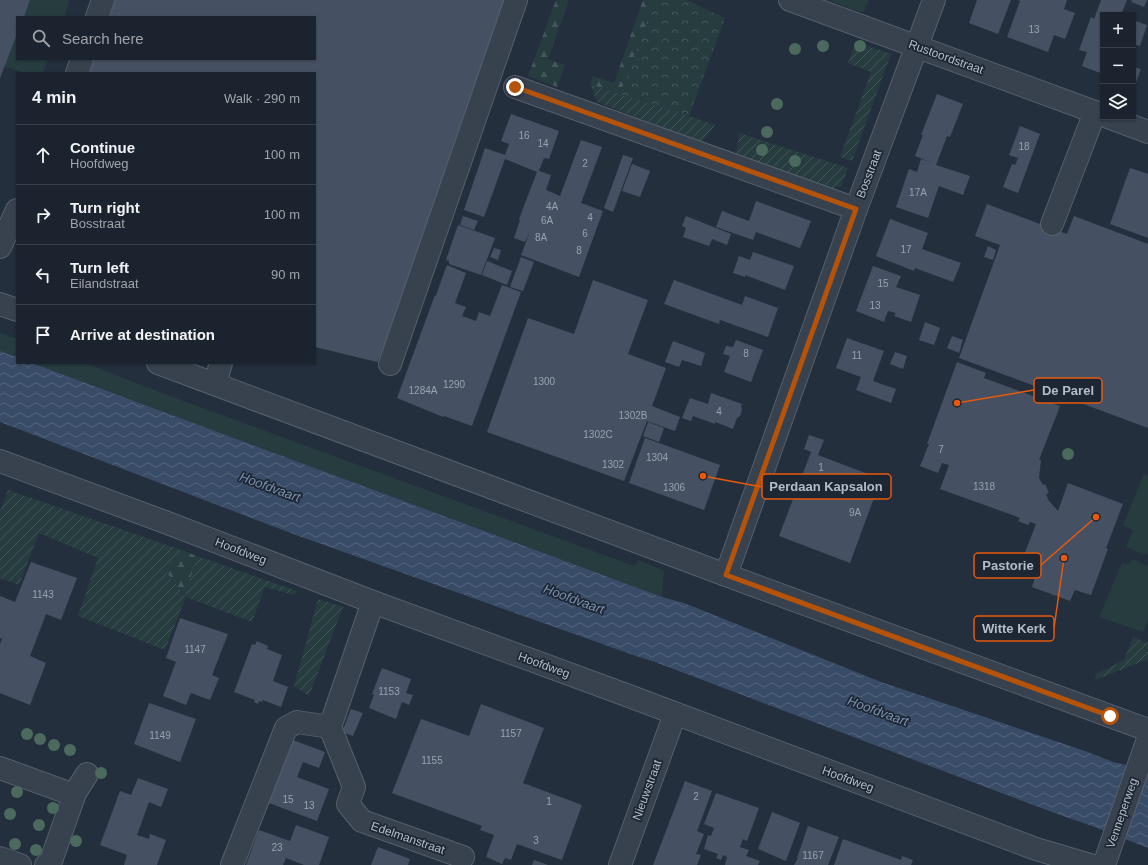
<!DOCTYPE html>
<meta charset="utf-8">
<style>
:root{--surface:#1b232e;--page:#242b36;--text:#f1f3f6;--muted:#a0a4aa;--line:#39404a}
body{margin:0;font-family:Arial,sans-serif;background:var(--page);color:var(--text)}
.controls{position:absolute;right:12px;top:12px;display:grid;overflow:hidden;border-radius:0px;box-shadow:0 1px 3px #0004}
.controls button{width:36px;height:36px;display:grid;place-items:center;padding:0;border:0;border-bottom:1px solid var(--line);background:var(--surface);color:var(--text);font:20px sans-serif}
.stop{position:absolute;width:12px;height:12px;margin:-9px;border:3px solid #b45309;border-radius:50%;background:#fff}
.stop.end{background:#b45309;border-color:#fff;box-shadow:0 1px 4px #0008}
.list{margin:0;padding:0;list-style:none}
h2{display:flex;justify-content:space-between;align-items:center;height:52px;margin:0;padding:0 16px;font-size:17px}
h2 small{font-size:13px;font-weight:400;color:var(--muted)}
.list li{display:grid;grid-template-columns:26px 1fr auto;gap:12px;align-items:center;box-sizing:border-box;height:60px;padding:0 16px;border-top:1px solid var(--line)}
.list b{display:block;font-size:15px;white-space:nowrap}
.list p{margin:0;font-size:13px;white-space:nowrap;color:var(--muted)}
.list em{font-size:13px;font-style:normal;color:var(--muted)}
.icon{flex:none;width:22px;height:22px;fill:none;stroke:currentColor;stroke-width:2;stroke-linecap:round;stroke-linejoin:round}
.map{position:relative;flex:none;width:1148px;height:865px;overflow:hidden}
.search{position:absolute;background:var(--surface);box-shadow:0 1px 3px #0004;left:16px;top:16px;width:300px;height:44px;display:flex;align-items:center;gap:10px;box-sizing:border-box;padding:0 14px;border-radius:0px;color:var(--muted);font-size:15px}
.panel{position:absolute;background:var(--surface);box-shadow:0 1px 3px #0004;left:16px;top:72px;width:300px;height:292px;border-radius:0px}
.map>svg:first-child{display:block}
.grass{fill:#263c3f}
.forest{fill:url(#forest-firs)}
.park{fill:url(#park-crowns)}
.garden{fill:url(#garden-furrows)}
.water{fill:url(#water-waves)}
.building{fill:#455162}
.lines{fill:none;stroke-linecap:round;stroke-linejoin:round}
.minor-casing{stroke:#565f6c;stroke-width:24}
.minor{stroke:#38414e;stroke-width:22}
.tree{fill:#4b6a5d}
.route{stroke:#b45309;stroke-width:5}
.labels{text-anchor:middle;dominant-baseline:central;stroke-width:3.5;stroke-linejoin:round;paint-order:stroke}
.number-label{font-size:10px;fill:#98a1af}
.street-label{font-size:12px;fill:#b4bcc9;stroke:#1d2633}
.water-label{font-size:13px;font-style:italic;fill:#7c92b1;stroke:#1d2633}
.leader{fill:none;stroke:#e8590c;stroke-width:1.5}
.callout-dot{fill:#e8590c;stroke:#1d2633;stroke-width:1.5}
.callout{fill:#1d2633;stroke:#e8590c;stroke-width:1.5}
.callout-label{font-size:13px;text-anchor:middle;font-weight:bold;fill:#b4bcc9}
</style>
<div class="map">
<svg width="1148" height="865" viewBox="0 0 1148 865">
<defs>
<pattern id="forest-firs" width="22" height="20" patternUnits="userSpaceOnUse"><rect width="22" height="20" fill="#263c3f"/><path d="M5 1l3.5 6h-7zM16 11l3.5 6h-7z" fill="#435659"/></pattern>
<pattern id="park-crowns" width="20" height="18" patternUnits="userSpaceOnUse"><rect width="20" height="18" fill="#263c3f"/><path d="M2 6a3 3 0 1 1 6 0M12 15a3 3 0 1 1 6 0" fill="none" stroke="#435659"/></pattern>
<pattern id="garden-furrows" width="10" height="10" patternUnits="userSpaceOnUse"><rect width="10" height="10" fill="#263c3f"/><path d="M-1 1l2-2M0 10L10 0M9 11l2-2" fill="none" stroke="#435659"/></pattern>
<pattern id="water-waves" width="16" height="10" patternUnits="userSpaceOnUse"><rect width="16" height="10" fill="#394c67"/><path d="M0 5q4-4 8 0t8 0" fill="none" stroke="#53647b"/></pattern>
</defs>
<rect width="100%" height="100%" fill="#242f3e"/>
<g class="grass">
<path d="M0 0H70L64 17H17V59H48L43 73H25L0 65Z"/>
<path d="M828 0H869L863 13Z"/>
<path d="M0 333 17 339V357L0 351Z"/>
<path d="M32 363H84L178 399 634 566 639 560 664 571 662 597Z"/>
<path d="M1144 474 1148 476V554H1143L1126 547 1133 530 1123 525Z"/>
<path d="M1133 559 1148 566V620L1143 632 1099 617 1122 563 1129 564Z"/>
</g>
<g class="forest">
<path d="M556 0H569L548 59 565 65 557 87 528 76Z"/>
<path d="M643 0H655L620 95 590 84 593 76 614 83Z"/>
<path d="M184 551 197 556 186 597 167 573Z"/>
</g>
<path class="park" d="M655 0H687L725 18 689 116 620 95Z"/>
<g class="garden">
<path d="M856 42 891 54 852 161 840 157 871 72 848 63Z"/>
<path d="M590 84C631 99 674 110 715 125L702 142 597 102Z"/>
<path d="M739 133 848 168 841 186 831 189 736 155Z"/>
<path d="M8 490 184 551 167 573 185 596 197 556 297 591 294 595 265 587 252 622 186 597 165 650 78 616 98 558 39 533 19 585 0 578V511Z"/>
<path d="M318 599 343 607 309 696 294 686Z"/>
<path d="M1133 637 1148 643V659L1095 680 1096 674 1124 660Z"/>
</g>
<path class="water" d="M0 351 17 357V363H32L662 597 684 603 881 682 1085 751 1113 762 1148 770V848L1092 826 1060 815 655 662 636 656 296 535 0 422Z"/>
<g class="building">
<path d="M0 0H30L24 17H17V34L0 78Z"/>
<path d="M115 0H510L388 341 377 362 315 347V73H88L93 59H315V17H109Z"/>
<path d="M977 0H1011L998 34 969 23Z"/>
<path d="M1017 0H1067L1064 9 1075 13 1065 39 1054 35 1048 52 1007 37 1020 1Z"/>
<path d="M1101 0H1127L1121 15H1103V74L1082 66 1087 52 1079 50 1091 17 1094 19Z"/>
<path d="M1132 0H1147L1144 7 1131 2Z"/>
<path d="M1133 20 1147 25 1140 46 1133 44Z"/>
<path d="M1133 67 1141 69 1135 85 1133 84Z"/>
<path d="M937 94 963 104 950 137 947 136 936 165 970 176 963 195 939 186 928 218 896 207 909 169 917 172 921 159 933 163 915 156 923 135H921Z"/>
<path d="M511 114 559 131 549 159 544 158 539 171 551 175 546 190 560 196 581 140 602 147 581 203 603 211 579 277 521 255 530 232 525 242 514 238 520 220 519 219 537 172 505 159 484 217 464 210 485 148 505 155 509 144 501 141Z"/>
<path d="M1020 126 1040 134 1018 193 1003 187 1012 164 1015 165 1018 158 1009 155Z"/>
<path d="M623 155 633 158 613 212 604 208Z"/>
<path d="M632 164 650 171 640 197 622 191Z"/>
<path d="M1130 168 1148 174V238L1110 224Z"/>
<path d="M756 201 811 221 800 248 756 232 753 240 716 227 722 211 749 221Z"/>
<path d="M987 204 1067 234 1074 216 1148 244V428L959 358 1000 245 975 236Z"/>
<path d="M463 216 478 221 474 230 460 225Z"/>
<path d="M686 216 731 234 727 245 712 239 709 246 683 237 686 228 682 226Z"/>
<path d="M890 219 928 233 922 249 961 263 953 282 915 268 914 271 876 256Z"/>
<path d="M458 225 495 238 481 275 449 264V261L446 260Z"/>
<path d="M988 246 996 250 993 260 984 257Z"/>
<path d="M494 248 501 250 498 260 490 257Z"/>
<path d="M753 252 794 266 785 290 745 275V277L733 273 739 256 750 260Z"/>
<path d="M521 257 534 262 523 291 510 287Z"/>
<path d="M487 261 512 271 507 285 482 275Z"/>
<path d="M447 265 466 273 455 303 466 307 462 316 476 321 479 312 490 316 502 285 521 292 472 426 444 416 443 417 397 398 435 295 436 296 440 284 454 289 440 284Z"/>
<path d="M873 266 901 276 896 287 920 295 911 322 894 316 896 313 888 311 884 322 856 311Z"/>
<path d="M593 280 648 300 628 354 666 368 652 406 680 417 675 431 647 421 624 481 487 432 528 318 574 334Z"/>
<path d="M674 280 742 305 745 296 778 308 768 337 720 320 719 324 664 304Z"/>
<path d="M925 322 940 328 934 345 919 340Z"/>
<path d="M952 336 963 340 959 353 947 348Z"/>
<path d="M847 338 884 351 873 381 896 389 891 403 856 390 861 377 836 368Z"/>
<path d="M736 340 763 350 751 382 724 372 730 356 723 354 726 346 733 347Z"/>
<path d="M673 341 705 353 701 366 682 360 679 367 665 362Z"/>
<path d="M895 352 907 356 903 369 890 364Z"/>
<path d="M957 362 986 373 984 378 1060 406 1039 460H1041L1039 478 1043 485 1045 484 1049 493 1046 494 1049 501 1058 511 1068 483 1123 504 1106 548 1108 549 1091 595 1075 590 1070 601 1032 587 1036 574 1019 568 1036 524 1030 522 1028 525 1018 521 1020 518 1015 516 940 489 949 465 942 463 938 473 920 466 929 444H927Z"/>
<path d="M711 393 742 404 741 407 742 410 740 416 737 418 733 429 715 422V424L693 416 691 421 682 418 690 398 708 404Z"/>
<path d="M648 422 664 428 659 442 643 436Z"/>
<path d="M809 435 824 440 818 455 881 479 850 563 779 536 811 452 804 449Z"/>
<path d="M645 438 720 465 704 510 629 483Z"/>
<path d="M31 562 77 578 61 620 46 614 30 656 46 663 30 705 0 693V644L2 639 0 638V596L15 602Z"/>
<path d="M180 618 228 634 212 675 219 678 210 700 191 693 186 705 163 696 176 662 166 658Z"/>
<path d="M257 641 268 646 267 649 282 655 273 681 288 687 281 707 263 700 262 702 259 701 258 704 254 702 255 700 234 692 252 644 255 645Z"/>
<path d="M382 668 411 679 406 693 413 695 409 705 402 702 396 719 369 708 374 695 372 694Z"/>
<path d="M149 703 196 719 180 762 134 744Z"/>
<path d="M481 704 544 728 523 783 582 805 562 860 517 844 511 860 505 858 502 864 486 857 494 835 480 830 482 826 392 793 421 719 469 736Z"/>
<path d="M351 709 363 713 353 736 342 732Z"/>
<path d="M293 740 325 752 319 768 303 762 297 777 329 789 317 821 269 803Z"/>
<path d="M138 778 168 789 161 807 149 802 137 835 149 839 150 834 166 840 157 865H124L127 855 100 845 120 791 131 795Z"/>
<path d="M685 781 712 791 697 831 704 834 696 854 701 855 697 865H653Z"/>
<path d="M716 793 759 808 747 841 743 839 740 847 749 850 746 856 760 861 758 865H725L727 857 723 855 721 860 716 858 718 854 704 849 708 835 711 836 714 828 704 824Z"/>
<path d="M772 812 800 823 786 861 758 849Z"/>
<path d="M296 825 329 837 319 865H304L286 858 283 865H246L259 830 290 841Z"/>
<path d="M808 826 839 837 828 865H794L798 858H797Z"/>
<path d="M843 839 901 860 902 856 913 860 911 865H834Z"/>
<path d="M378 847 410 859 408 865H371Z"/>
<path d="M534 860 548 865H532Z"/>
</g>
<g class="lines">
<g class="minor-casing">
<g id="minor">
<path d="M790 0 1103 115"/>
<path d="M97 17 103 0"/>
<path d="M77 73 82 59"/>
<path d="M515 87 856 209"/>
<path d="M1108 117 1148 132"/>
<path d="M1052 224 1095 112"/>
<path d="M0 247 17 210"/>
<path d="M0 304 17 310"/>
<path d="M158 363 726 575 1148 730"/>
<path d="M390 364 516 0"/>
<path d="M215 384 221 363"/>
<path d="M0 461 165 522 373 602 629 696 1036 849 1090 865"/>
<path d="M726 575 856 209 934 0"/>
<path d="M373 602 330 727 354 787 348 804 362 821 463 857"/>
<path d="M0 768 74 795"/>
<path d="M0 858 20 865"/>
<path d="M46 865 51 861 75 793 87 774"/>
<path d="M232 865 286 728 297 722 330 727"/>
<path d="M620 865 675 714"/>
<path d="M1104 865 1148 739"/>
</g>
</g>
<use href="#minor" class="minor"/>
</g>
<g class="tree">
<circle cx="823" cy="46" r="6"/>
<circle cx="860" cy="46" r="6"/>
<circle cx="795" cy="49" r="6"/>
<circle cx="777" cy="104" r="6"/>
<circle cx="767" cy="132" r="6"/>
<circle cx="762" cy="150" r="6"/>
<circle cx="795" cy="161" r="6"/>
<circle cx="1068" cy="454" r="6"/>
<circle cx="27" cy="734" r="6"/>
<circle cx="40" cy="739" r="6"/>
<circle cx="54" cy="745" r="6"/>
<circle cx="70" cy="750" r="6"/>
<circle cx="101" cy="773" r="6"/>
<circle cx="17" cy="792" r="6"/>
<circle cx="53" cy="808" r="6"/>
<circle cx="10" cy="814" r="6"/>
<circle cx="39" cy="825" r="6"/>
<circle cx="76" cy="841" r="6"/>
<circle cx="15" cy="844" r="6"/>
<circle cx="36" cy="850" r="6"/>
</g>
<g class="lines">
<path class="route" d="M515 87 856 209 726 575 1110 716"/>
</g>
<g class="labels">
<g class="number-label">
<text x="1034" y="29">13</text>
<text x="524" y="135">16</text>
<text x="543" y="143">14</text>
<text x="1024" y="146">18</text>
<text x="585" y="163">2</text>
<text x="918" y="192">17A</text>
<text x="552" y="206">4A</text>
<text x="590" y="217">4</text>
<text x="547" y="220">6A</text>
<text x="585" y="233">6</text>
<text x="541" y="237">8A</text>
<text x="906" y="249">17</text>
<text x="579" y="250">8</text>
<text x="883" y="283">15</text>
<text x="875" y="305">13</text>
<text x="746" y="353">8</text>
<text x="857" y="355">11</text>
<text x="544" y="381">1300</text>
<text x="454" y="384">1290</text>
<text x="423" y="390">1284A</text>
<text x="719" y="411">4</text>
<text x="633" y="415">1302B</text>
<text x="598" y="434">1302C</text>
<text x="941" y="449">7</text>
<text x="657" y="457">1304</text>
<text x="613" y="464">1302</text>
<text x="821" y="467">1</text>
<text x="984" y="486">1318</text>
<text x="674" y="487">1306</text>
<text x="855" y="512">9A</text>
<text x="43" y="594">1143</text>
<text x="195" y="649">1147</text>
<text x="389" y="691">1153</text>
<text x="511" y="733">1157</text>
<text x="160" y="735">1149</text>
<text x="432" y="760">1155</text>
<text x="696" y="796">2</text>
<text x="288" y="799">15</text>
<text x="549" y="801">1</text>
<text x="309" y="805">13</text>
<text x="536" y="840">3</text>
<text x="277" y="847">23</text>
<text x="813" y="855">1167</text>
</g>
<g class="street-label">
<text transform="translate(946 57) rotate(20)">Rustoordstraat</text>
<text transform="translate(869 174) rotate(-69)">Bosstraat</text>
<text transform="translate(241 551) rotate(21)">Hoofdweg</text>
<text transform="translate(544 665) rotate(20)">Hoofdweg</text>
<text transform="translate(848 779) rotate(20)">Hoofdweg</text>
<text transform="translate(647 790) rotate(-70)">Nieuwstraat</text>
<text transform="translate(1122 813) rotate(-71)">Venneperweg</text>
<text transform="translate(408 838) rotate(19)">Edelmanstraat</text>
</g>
<g class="water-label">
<text transform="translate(270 487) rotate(20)">Hoofdvaart</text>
<text transform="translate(574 599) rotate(20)">Hoofdvaart</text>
<text transform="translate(878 711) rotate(20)">Hoofdvaart</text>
</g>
</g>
<path class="leader" d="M957 403L1034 390M703 476L762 487M1096 517L1041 565M1064 558L1054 628"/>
<g class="callout-dot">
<circle cx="957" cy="403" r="4"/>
<circle cx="703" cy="476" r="4"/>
<circle cx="1096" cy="517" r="4"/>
<circle cx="1064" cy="558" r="4"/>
</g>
<g class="callout">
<rect x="1034" y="378" width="68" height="25" rx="4"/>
<rect x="762" y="474" width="129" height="25" rx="4"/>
<rect x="974" y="553" width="67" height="25" rx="4"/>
<rect x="974" y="616" width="80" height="25" rx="4"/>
</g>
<g class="callout-label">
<text x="1068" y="395">De Parel</text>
<text x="826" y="491">Perdaan Kapsalon</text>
<text x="1008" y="570">Pastorie</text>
<text x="1014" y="633">Witte Kerk</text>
</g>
</svg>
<div class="controls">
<button>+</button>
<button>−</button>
<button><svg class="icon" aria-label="layers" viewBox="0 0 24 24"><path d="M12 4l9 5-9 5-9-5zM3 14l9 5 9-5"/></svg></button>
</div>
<div class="stop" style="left:1110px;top:716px"></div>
<div class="stop end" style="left:515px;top:87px"></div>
<div class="search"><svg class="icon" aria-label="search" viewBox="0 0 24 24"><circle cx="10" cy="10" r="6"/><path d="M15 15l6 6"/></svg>Search here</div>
<section class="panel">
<h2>4 min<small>Walk · 290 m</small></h2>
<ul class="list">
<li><svg class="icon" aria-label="ahead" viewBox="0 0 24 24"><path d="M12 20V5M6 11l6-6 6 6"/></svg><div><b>Continue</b><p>Hoofdweg</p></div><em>100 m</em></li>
<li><svg class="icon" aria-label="right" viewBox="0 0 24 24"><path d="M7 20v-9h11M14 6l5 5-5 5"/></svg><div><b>Turn right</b><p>Bosstraat</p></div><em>100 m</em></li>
<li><svg class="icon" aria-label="left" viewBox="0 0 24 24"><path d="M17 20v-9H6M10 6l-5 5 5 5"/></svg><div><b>Turn left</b><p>Eilandstraat</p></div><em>90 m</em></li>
<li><svg class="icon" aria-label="arrive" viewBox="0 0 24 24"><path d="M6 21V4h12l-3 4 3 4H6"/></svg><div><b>Arrive at destination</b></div></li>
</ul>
</section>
</div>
